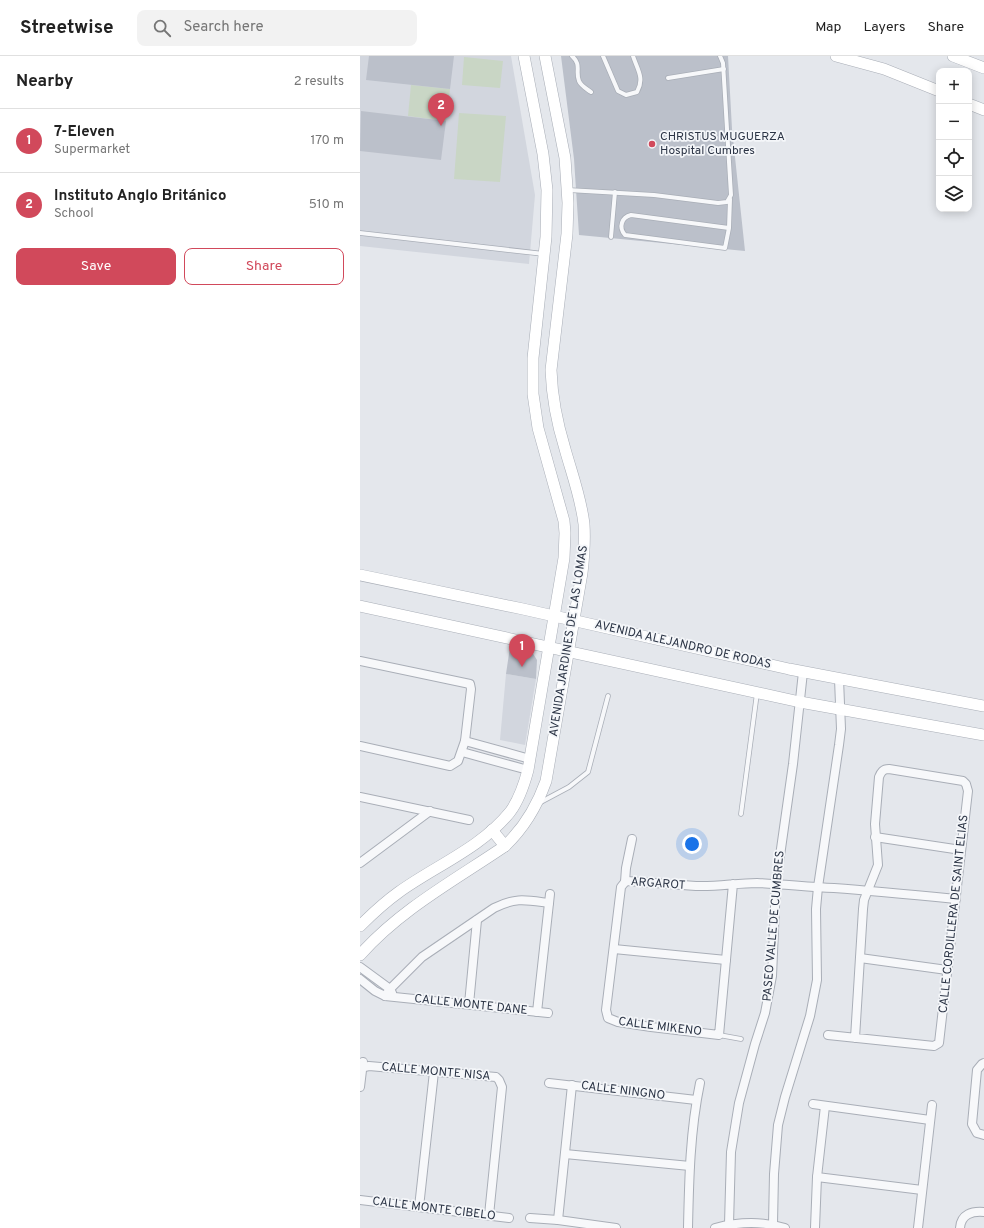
<!DOCTYPE html>
<meta charset="utf-8">
<style>
:root{--surface:#fff;--page:#f2f2f2;--text:#222;--muted:#767676;--line:#e0e0e0;--accent:#d1495b}
body{margin:0;font-family:Overpass,sans-serif;background:var(--page);color:var(--text)}
.controls{position:absolute;right:12px;top:12px;display:grid;overflow:hidden;border-radius:8px;box-shadow:0 2px 10px #0003}
.controls button{width:36px;height:36px;display:grid;place-items:center;padding:0;border:0;border-bottom:1px solid var(--line);background:var(--surface);color:var(--text);font:20px sans-serif}
.you{position:absolute;left:332px;top:788px;width:14px;height:14px;margin:-10px;border:3px solid #fff;border-radius:50%;background:#1a73e8;box-shadow:0 0 0 6px #1a73e833}
.badge{display:grid;place-items:center;width:26px;height:26px;border-radius:50%;background:var(--accent);color:#fff;font-size:13px;font-weight:700}
.pin{position:absolute;translate:-50% -33px;filter:drop-shadow(0 1px 2px #0008)}
.pin::after{content:'';position:absolute;top:21px;width:14px;height:12px;background:inherit;clip-path:polygon(0 0,100% 0,50% 100%)}
.list{margin:0;padding:0;list-style:none}
h2{display:flex;justify-content:space-between;align-items:center;height:52px;margin:0;padding:0 16px;font-size:17px}
h2 small{font-size:13px;font-weight:400;color:var(--muted)}
.list li{display:grid;grid-template-columns:26px 1fr auto;gap:12px;align-items:center;box-sizing:border-box;height:64px;padding:0 16px;border-top:1px solid var(--line)}
.list b{display:block;font-size:15px;white-space:nowrap}
.list p{margin:0;font-size:13px;white-space:nowrap;color:var(--muted)}
.list em{font-size:13px;font-style:normal;color:var(--muted)}
.actions{display:flex;gap:8px;padding:12px 16px}
.actions a{flex:1;padding:9px 0;border:1px solid var(--accent);border-radius:8px;text-align:center;font-size:14px;color:var(--accent)}
.actions .main{background:var(--accent);color:#fff}
.icon{flex:none;width:22px;height:22px;fill:none;stroke:currentColor;stroke-width:2;stroke-linecap:round;stroke-linejoin:round}
.map{position:relative;flex:none;width:624px;height:1172px;overflow:hidden}
header{display:flex;align-items:center;gap:24px;box-sizing:border-box;height:56px;padding:0 20px;background:var(--surface);border-bottom:1px solid var(--line)}
header strong{font-size:19px}
nav{display:flex;gap:22px;margin-inline-start:auto;font-size:14px}
.search{width:280px;height:36px;background:var(--page);display:flex;align-items:center;gap:10px;box-sizing:border-box;padding:0 14px;border-radius:8px;color:var(--muted);font-size:15px}
main{display:flex}
aside{flex:1;background:var(--surface)}
.map>svg:first-child{display:block}
.built{fill:#d2d6de}
.green{fill:#c9d6c5}
.building{fill:#bbc0ca}
.lines{fill:none;stroke-linecap:round;stroke-linejoin:round}
.lane-casing{stroke:#a9aeb7;stroke-width:5.5}
.street-casing{stroke:#a9aeb7;stroke-width:10}
.secondary-casing{stroke:#a9aeb7;stroke-width:12}
.lane{stroke:#f7f8fa;stroke-width:4}
.street{stroke:#f7f8fa;stroke-width:8}
.secondary{stroke:#fff;stroke-width:11}
.poi-dot{fill:#d1495b;stroke:#f4f6f9;stroke-width:1.5}
.labels{text-anchor:middle;dominant-baseline:central;stroke-width:3.5;stroke-linejoin:round;paint-order:stroke}
.poi-label{font-size:12px;fill:#2b3445;stroke:#f4f6f9;text-anchor:start}
.street-label{font-size:12px;fill:#2b3445;stroke:#f4f6f9}
</style>
<header>
<strong>Streetwise</strong>
<div class="search"><svg class="icon" aria-label="search" viewBox="0 0 24 24"><circle cx="10" cy="10" r="6"/><path d="M15 15l6 6"/></svg>Search here</div>
<nav><a>Map</a><a>Layers</a><a>Share</a></nav>
</header>
<main>
<aside>
<h2>Nearby<small>2 results</small></h2>
<ul class="list">
<li><span class="badge">1</span><div><b>7-Eleven</b><p>Supermarket</p></div><em>170 m</em></li>
<li><span class="badge">2</span><div><b>Instituto Anglo Británico</b><p>School</p></div><em>510 m</em></li>
</ul>
<div class="actions"><a class="main">Save</a><a>Share</a></div>
</aside>
<div class="map">
<svg width="624" height="1172" viewBox="0 0 624 1172">
<rect width="100%" height="100%" fill="#e4e7ec"/>
<g class="built">
<path d="M0 0H151L175 139 169 208 0 190Z"/>
<path d="M146 618 176 623 165 689 140 684Z"/>
</g>
<g class="green">
<path d="M104 1 143 5 140 32 102 29Z"/>
<path d="M51 29 90 33 86 65 48 60Z"/>
<path d="M99 57 146 60 140 126 94 123Z"/>
</g>
<g class="building">
<path d="M9 0H94L90 33 6 24Z"/>
<path d="M201 0H368L372 73 385 195 219 179 214 103Z"/>
<path d="M1 55 86 65 81 104 0 95Z"/>
<path d="M150 591 172 596 177 604 176 623 146 618Z"/>
</g>
<g class="lines">
<g class="lane-casing">
<g id="lane">
<path d="M212 0C222 9 215 15 219 25 221 30 227 33 231 36"/>
<path d="M243 0 258 35 266 39 277 36C285 22 277 13 273 0"/>
<path d="M308 22 364 13"/>
<path d="M208 134 294 139 358 147 367 146 371 139 363 7 360 0"/>
<path d="M369 172 271 159C262 161 258 171 265 179L365 192 369 172 370 143"/>
<path d="M0 177 184 198"/>
<path d="M251 181 255 136"/>
<path d="M179 747 209 731 228 716 248 640"/>
<path d="M381 758 397 637"/>
<path d="M359 979 381 983"/>
</g>
</g>
<g class="street-casing">
<g id="street">
<path d="M0 605 110 628 111 633 105 685 98 705 90 710 0 690"/>
<path d="M105 685 170 703"/>
<path d="M102 696 168 714"/>
<path d="M0 741 109 764"/>
<path d="M515 781 601 794"/>
<path d="M0 807 70 755"/>
<path d="M265 826 266 812 272 783"/>
<path d="M373 828 359 979 291 971 258 966 248 962 246 954 261 831 265 826 267 825 336 830C356 831 377 827 397 827 423 828 448 831 474 832 514 835 555 839 596 843"/>
<path d="M254 893 366 904"/>
<path d="M500 902 587 914"/>
<path d="M0 911 30 933 32 937"/>
<path d="M0 923 15 935 25 940 188 957"/>
<path d="M25 940 30 933 62 901 134 852C156 841 166 844 189 847"/>
<path d="M109 948 117 864"/>
<path d="M177 956 190 838"/>
<path d="M468 979 574 990 579 987 608 735 606 728 603 725 529 713C523 713 521 716 519 721L515 768 518 809 504 844 503 853 495 982"/>
<path d="M624 1007 622 1008 617 1014 612 1068 617 1077 624 1079"/>
<path d="M0 1012 9 1010 136 1021 139 1024 142 1031 129 1159"/>
<path d="M189 1027 336 1044"/>
<path d="M0 1031 3 1006"/>
<path d="M453 1048 570 1064"/>
<path d="M205 1098 330 1110"/>
<path d="M457 1121 562 1134"/>
<path d="M0 1144 149 1162"/>
<path d="M59 1151 74 1016"/>
<path d="M170 1162 198 1164 256 1172"/>
<path d="M198 1164 212 1029"/>
<path d="M369 1168 371 1096 379 1047 395 988 405 957 412 920 416 828 433 708 443 616"/>
<path d="M413 1168 414 1118 418 1069 425 1041 450 960 457 924 456 853 458 831 479 689 481 673 479 623"/>
<path d="M328 1172C329 1124 330 1075 340 1027"/>
<path d="M355 1172C378 1166 402 1165 425 1172"/>
<path d="M455 1172 457 1121 465 1050"/>
<path d="M558 1172 572 1049"/>
<path d="M600 1172C601 1158 612 1155 624 1156"/>
</g>
</g>
<g class="secondary-casing">
<g id="secondary">
<path d="M476 0 524 13 579 35"/>
<path d="M593 0 624 12"/>
<path d="M609 48 624 54"/>
<path d="M0 519 163 553 429 613 624 650"/>
<path d="M0 550 440 646 624 679"/>
<path d="M132 774 145 790"/>
<path d="M0 870C12 858 25 846 39 836 75 810 121 792 150 756 159 744 164 729 168 714L204 502 205 477 204 465 178 372 173 338V302L186 181 187 134 183 98 164 0"/>
<path d="M0 899C41 853 95 824 145 790 165 771 177 750 186 725L222 517C224 500 225 484 224 468 221 442 212 418 205 393 197 367 192 342 191 314L207 178 208 147 205 102 185 0"/>
</g>
</g>
<use href="#lane" class="lane"/>
<use href="#street" class="street"/>
<use href="#secondary" class="secondary"/>
</g>
<circle class="poi-dot" cx="292" cy="88" r="4"/>
<g class="labels">
<g class="poi-label">
<text x="300" y="81">CHRISTUS MUGUERZA<tspan x="300" dy="14">Hospital Cumbres</tspan></text>
</g>
<g class="street-label">
<text transform="translate(209 585) rotate(-81)">AVENIDA JARDINES DE LAS LOMAS</text>
<text transform="translate(323 589) rotate(13)">AVENIDA ALEJANDRO DE RODAS</text>
<text transform="translate(298 828) rotate(4)">ARGAROT</text>
<text transform="translate(594 858) rotate(-84)">CALLE CORDILLERA DE SAINT ELIAS</text>
<text transform="translate(414 870) rotate(-85)">PASEO VALLE DE CUMBRES</text>
<text transform="translate(111 949) rotate(6)">CALLE MONTE DANE</text>
<text transform="translate(300 971) rotate(7)">CALLE MIKENO</text>
<text transform="translate(76 1016) rotate(5)">CALLE MONTE NISA</text>
<text transform="translate(263 1035) rotate(7)">CALLE NINGNO</text>
<text transform="translate(74 1153) rotate(7)">CALLE MONTE CIBELO</text>
</g>
</g>
</svg>
<div class="controls">
<button>+</button>
<button>−</button>
<button><svg class="icon" aria-label="locate" viewBox="0 0 24 24"><circle cx="12" cy="12" r="6"/><path d="M12 2v4M12 18v4M2 12h4M18 12h4"/></svg></button>
<button><svg class="icon" aria-label="layers" viewBox="0 0 24 24"><path d="M12 4l9 5-9 5-9-5zM3 14l9 5 9-5"/></svg></button>
</div>
<div class="you"></div>
<div class="pin badge" style="left:162px;top:611px">1</div>
<div class="pin badge" style="left:81px;top:70px">2</div>
</div>
</main>
